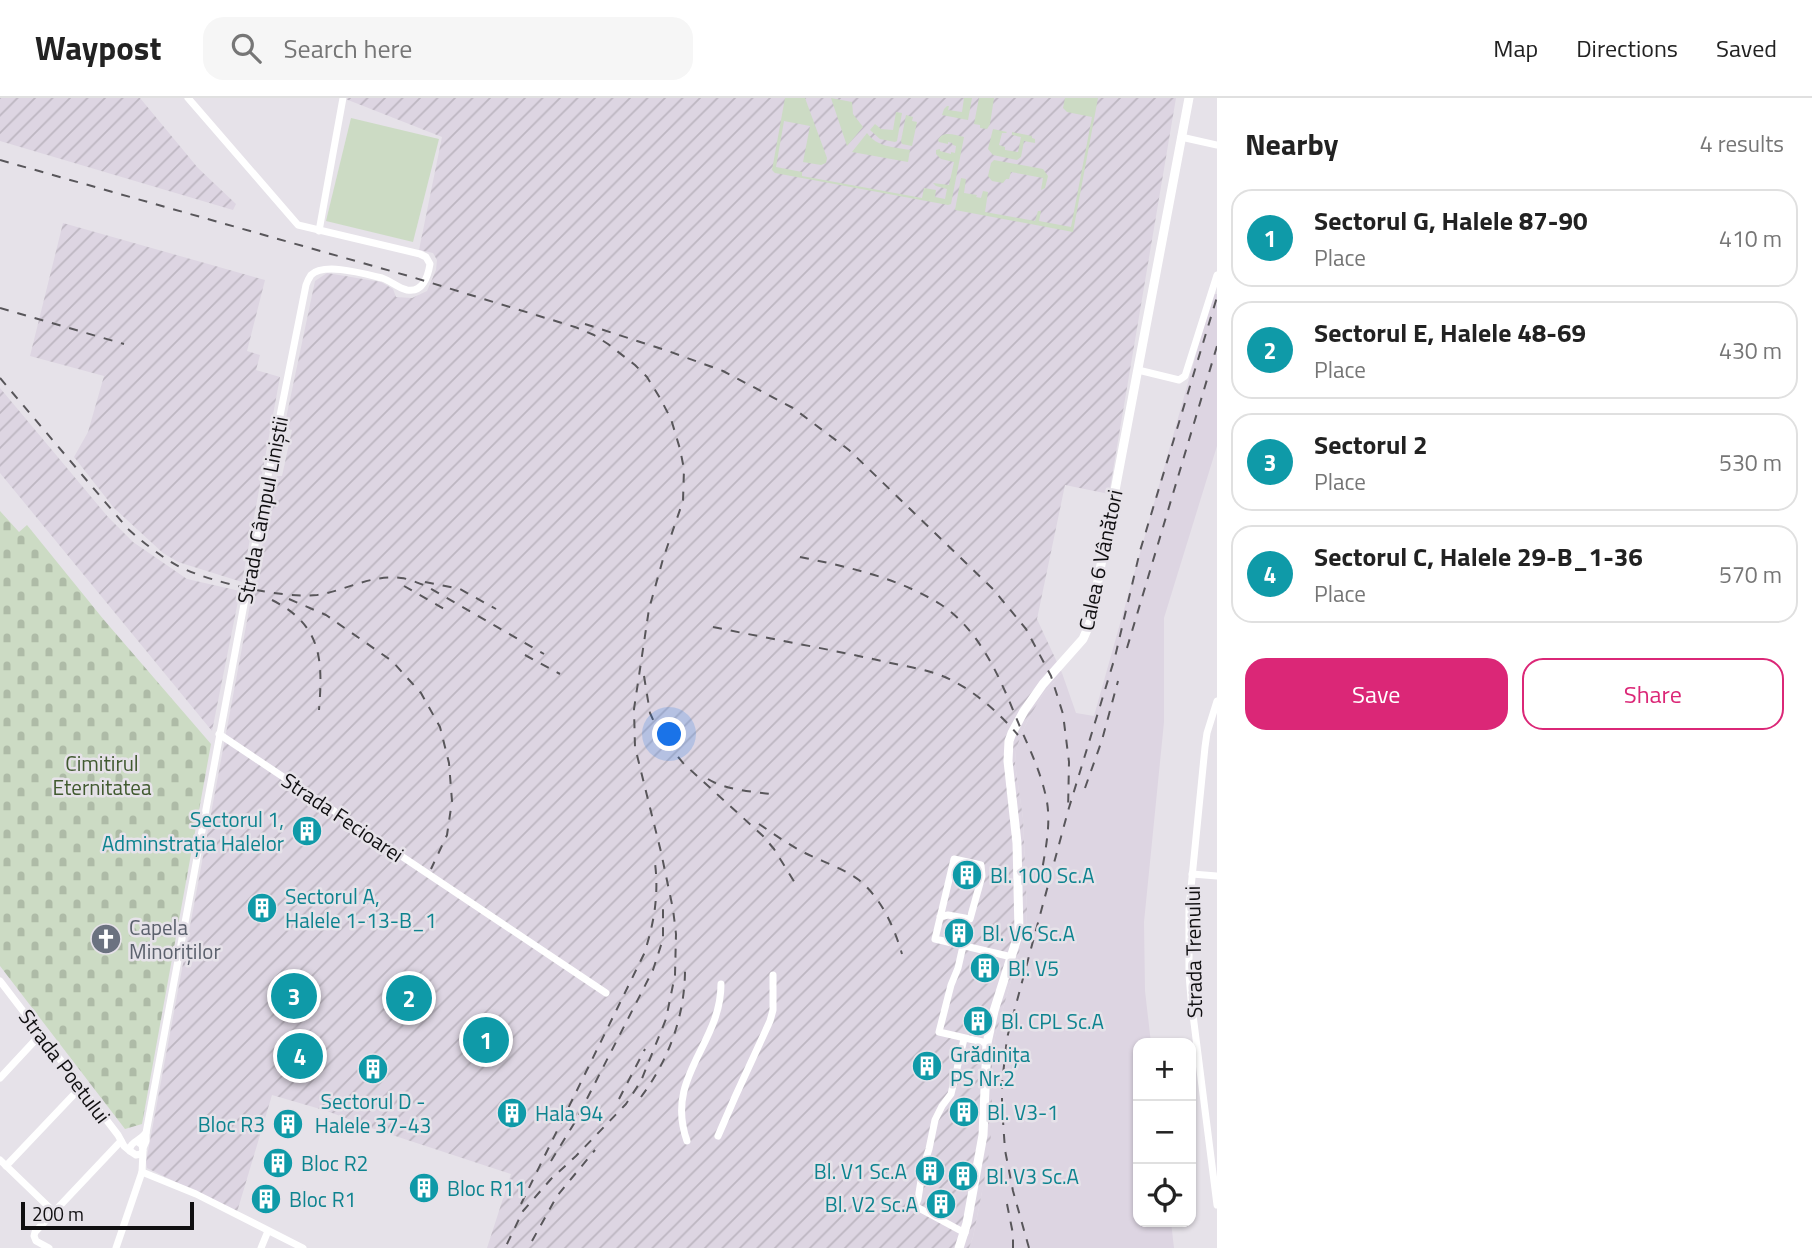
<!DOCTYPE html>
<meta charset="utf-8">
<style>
:root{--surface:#fff;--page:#f6f6f6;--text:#222;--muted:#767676;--line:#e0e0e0;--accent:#db2777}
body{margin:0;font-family:"Titillium Web",sans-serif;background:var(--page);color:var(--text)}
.controls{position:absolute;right:21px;bottom:21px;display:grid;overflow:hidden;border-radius:14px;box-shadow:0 2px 5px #0004}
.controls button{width:63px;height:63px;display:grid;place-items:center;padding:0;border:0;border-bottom:2px solid var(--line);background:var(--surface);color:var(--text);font:35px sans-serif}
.scale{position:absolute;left:21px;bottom:18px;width:173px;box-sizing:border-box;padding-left:7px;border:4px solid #100f11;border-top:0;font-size:19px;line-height:24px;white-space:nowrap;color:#100f11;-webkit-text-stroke:5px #e6e2e9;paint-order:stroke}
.you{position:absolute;left:670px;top:637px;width:24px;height:24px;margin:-18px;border:5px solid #fff;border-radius:50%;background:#1a73e8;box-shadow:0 0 0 10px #1a73e833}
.badge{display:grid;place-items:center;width:46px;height:46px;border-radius:50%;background:var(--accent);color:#fff;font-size:23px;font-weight:700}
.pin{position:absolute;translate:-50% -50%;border:4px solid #fff;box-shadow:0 2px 7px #0006}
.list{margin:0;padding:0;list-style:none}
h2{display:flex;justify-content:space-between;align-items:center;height:91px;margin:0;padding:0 28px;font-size:30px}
h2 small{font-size:23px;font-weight:400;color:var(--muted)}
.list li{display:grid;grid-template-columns:46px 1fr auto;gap:21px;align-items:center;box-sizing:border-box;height:98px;margin:0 14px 14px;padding:0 14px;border:2px solid var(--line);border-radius:21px}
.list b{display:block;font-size:26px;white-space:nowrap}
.list p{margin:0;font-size:23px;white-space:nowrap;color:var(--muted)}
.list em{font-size:23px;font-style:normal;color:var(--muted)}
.actions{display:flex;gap:14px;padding:21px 28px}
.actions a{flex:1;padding:16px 0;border:2px solid var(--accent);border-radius:21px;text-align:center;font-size:24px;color:var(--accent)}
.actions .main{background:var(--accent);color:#fff}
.icon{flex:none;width:38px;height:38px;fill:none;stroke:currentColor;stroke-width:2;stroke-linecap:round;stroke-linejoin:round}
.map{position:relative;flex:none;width:1217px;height:1150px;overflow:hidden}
header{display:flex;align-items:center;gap:42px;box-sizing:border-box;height:98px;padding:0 35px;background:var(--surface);border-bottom:2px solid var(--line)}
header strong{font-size:33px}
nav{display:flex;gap:38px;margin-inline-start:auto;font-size:24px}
.search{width:490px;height:63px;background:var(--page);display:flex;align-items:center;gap:18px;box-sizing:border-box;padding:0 24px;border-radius:21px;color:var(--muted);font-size:26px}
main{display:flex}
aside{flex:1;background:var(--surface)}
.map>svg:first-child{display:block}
.built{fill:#ddd5e2}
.industrial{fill:url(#industrial-furrows)}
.grass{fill:#ccdbc4}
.cemetery{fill:url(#cemetery-stones)}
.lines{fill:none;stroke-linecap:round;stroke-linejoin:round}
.minor{stroke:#fff;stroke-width:7}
.major{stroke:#fff;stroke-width:9}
.rail{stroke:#58565a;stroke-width:2;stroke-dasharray:9 9;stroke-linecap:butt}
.labels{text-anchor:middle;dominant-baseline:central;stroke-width:5;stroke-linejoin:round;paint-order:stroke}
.street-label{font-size:21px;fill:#100f11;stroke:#e6e2e9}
.park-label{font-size:21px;fill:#415a30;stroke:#e6e2e9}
.culture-label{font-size:21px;fill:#0d838f;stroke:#e6e2e9;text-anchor:start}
.worship-label{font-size:21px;fill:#5b616d;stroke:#e6e2e9;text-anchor:start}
</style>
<header>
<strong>Waypost</strong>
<div class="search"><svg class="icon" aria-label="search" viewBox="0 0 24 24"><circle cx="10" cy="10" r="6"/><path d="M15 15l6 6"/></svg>Search here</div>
<nav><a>Map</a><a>Directions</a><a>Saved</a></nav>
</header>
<main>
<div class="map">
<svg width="1217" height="1150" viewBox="0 0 1217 1150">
<defs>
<pattern id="industrial-furrows" width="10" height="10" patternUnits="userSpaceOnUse" patternTransform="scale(1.75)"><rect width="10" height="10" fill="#ddd5e2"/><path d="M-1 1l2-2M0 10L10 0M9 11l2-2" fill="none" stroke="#bdb6c1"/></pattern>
<pattern id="cemetery-stones" width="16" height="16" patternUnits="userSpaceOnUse" patternTransform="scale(1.75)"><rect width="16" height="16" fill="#ccdbc4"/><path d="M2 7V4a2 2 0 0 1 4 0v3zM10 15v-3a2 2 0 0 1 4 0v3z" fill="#aebba7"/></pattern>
</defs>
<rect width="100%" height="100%" fill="#e6e2e9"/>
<path class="built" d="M1213 196H1217V348L1164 520V624L1144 824 1145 893 1151 945H1138V1124H1171L1174 1150H969L973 1139 982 1094 992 958 995 939 1026 830 1027 812 1023 720 1015 666 1016 652 1021 637 1029 620 1043 596 1062 575 1076 615 1094 618Z"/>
<g class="industrial">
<path d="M0 0H140L198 70 236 106 233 112 0 43Z"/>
<path d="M343 0H1176L1109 396 1065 387 1037 521 1062 575 1043 596 1029 620 1021 637 1016 652 1015 666 1023 720 1027 812 1026 830 995 939 992 958V1027L989 1056 982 1094 973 1139 969 1150H487L511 1076 374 1031 327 1013 272 997 237 1114 147 1070 146 1064 252 496 277 378H282L292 332 284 330 315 183 327 175 381 184 393 191 396 199 412 200 427 193 436 172 437 162 433 155 419 152 442 39Z"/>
<path d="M63 125 265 182 247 253 260 257 256 272 280 279 242 484 178 464 163 455 114 410 74 359 88 334 104 278 30 258Z"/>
<path d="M0 290 108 419 133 444 187 481 240 493 212 633 0 375Z"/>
</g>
<g class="grass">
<path d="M785 0H805L827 60 826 65 821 67 803 64 810 28 784 23 776 69 802 74V78L922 100 924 90 936 92 935 99 945 101 947 91 936 88 933 85 949 87 954 64 941 61 936 56V52L940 51V53L951 56V54L955 55 956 48 953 47 952 45 948 44V46L939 44 938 42C943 32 954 37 964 39L951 106 948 107 775 75 772 72Z"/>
<path d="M831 0 852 4 853 16 863 29 847 48Z"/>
<path d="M964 0H972L968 22 942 17 944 11 947 8H949L948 12 962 14Z"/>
<path d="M979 0H994L990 26 987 31 980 30V27L974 26Z"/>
<path d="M1065 0H1098L1073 134 955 112 961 80 966 81 964 95 977 97 976 99 981 100 983 93 988 94 985 114 1035 123 1038 113H1041L1039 123 1071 129 1092 19 1067 14 1063 10Z"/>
<path d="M896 14 902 15 897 43 895 44 880 41 870 32 875 26 881 31 893 32Z"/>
<path d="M906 17 913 19 912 23 917 24 912 48 902 46 901 43Z"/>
<path d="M351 20 439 41 413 144 326 123Z"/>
<path d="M993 31 1007 34 1006 35H1002L999 47 1005 49V52L1018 54 1021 39 1012 37V34L1032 38V40L1035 41V45L1024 43 1021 59 1017 62 993 57 988 51Z"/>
<path d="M867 35C877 49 893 49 910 52L908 64 852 54Z"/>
<path d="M994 62 1043 71 1048 78 1045 90 1041 92 1043 80 1011 74 1009 81H1006L1003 85 992 83 988 78 991 65Z"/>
</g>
<path class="cemetery" d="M0 413 19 434 27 427 104 522 211 646 142 1026 125 1031 0 868Z"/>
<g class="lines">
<g class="minor">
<path d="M1181 39 1217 47"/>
<path d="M319 133 343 0"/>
<path d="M1138 272 1175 281 1179 282 1185 278 1217 177"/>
<path d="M1217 603 1207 635 1205 649 1189 810V876L1191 901 1217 1107"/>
<path d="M219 636 606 895"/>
<path d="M1192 776 1217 778"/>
<path d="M940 819 948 817 970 821 982 778 981 767 954 761 935 841 1012 859"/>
<path d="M963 848 958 870 951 887 939 934 987 945"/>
<path d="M0 883 118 1037 124 1048 130 1053"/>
<path d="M964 941 951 996 942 1008 935 1022 929 1051 923 1070 918 1101 915 1108 965 1135"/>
<path d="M0 980 40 937"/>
<path d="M718 1038 735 999 770 923 773 912V877"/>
<path d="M687 1043C664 978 721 947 721 886"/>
<path d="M138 1044 142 1047 143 1052 141 1056 136 1057 130 1053C129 1044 139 1044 146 1035"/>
<path d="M143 1050 146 1043V1035L265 393 306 187C307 184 309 180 311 177 324 164 365 176 382 180 391 183 398 190 407 192 423 195 428 178 430 166L426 159 420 156 298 127 188 0"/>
<path d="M0 1062 54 1114"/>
<path d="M6 1068 81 989"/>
<path d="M142 1074 196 1096 303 1150"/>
<path d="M49 1150 36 1143 34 1138 35 1134 121 1043"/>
<path d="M116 1150 142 1074 143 1053"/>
<path d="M261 1150 268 1133"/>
</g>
<path class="major" d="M959 1150 967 1125 983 1037 987 945 994 913 1019 834 1017 745 1008 663 1009 643 1012 635 1024 613 1043 586 1083 541 1090 525 1189 0"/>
<g class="rail">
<path d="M0 62 412 179 575 229 594 237 608 246 635 267 647 279 660 300 671 321 680 351 684 371 683 403 663 461 649 511 634 611 635 649 661 754 673 811 676 836 675 877 666 921 641 983 626 1006 576 1058 551 1081 523 1113 505 1150"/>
<path d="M0 210 124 246"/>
<path d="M585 226 668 253 723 273 793 310 849 352 993 491 1026 531 1051 578 1063 616 1069 664 1068 713"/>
<path d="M0 280 128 431C144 445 161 459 180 469 210 484 283 501 317 497 345 493 371 476 401 480 410 481 418 485 426 488L544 556"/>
<path d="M800 459C849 469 898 480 940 506 982 533 1002 585 1020 629 1031 654 1042 677 1047 704 1051 728 1045 754 1041 778"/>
<path d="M425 484 460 491 496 511"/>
<path d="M404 488 446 512"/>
<path d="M289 501 326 517 392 563 421 595 440 629 449 665 452 703 447 737 431 771"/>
<path d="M272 502C322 527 323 562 319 612"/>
<path d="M713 529C771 541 829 551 886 564 908 569 933 572 953 583 977 595 1001 617 1018 637"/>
<path d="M1127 550 1217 248"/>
<path d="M525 557 560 576"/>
<path d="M644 578 650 615 660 637 684 666 763 738 774 751 795 785"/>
<path d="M708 681C725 692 750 693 770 696"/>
<path d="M1085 690 1102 642 1118 583"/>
<path d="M759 726C774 736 789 747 805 755 823 764 843 770 859 782 882 801 894 829 902 856"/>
<path d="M641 999C670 960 686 915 685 866"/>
<path d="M619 1001 645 951"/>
<path d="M551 1063 575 1024 653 872 663 841V810"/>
<path d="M521 1106 644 856C654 826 659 797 655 765"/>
<path d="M1007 1106 1013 1136V1150"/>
<path d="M532 1143 557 1098 595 1052"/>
<path d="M1029 1150 1013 1093 1005 1052 1002 1008V986L1007 940 1068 713 1115 559 1140 453 1217 199"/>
</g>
</g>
<defs>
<g id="building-disc" transform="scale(1.575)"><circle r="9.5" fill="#0f9aa8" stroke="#e6e2e9"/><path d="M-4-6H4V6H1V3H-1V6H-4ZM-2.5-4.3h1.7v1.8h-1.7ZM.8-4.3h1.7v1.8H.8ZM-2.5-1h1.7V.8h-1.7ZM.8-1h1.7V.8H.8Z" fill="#fff"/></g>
<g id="church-disc" transform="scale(1.575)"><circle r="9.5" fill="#6b7280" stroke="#e6e2e9"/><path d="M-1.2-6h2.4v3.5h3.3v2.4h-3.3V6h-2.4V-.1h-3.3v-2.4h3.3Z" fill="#fff"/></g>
</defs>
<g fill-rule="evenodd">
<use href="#building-disc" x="307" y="733"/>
<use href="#building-disc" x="967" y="777"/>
<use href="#building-disc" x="262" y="810"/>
<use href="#building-disc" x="959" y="835"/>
<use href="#church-disc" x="106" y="841"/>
<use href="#building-disc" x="985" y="870"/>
<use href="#building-disc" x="978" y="923"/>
<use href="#building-disc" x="927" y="968"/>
<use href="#building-disc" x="373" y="971"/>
<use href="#building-disc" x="964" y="1014"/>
<use href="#building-disc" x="512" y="1015"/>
<use href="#building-disc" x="288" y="1026"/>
<use href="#building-disc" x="278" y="1065"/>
<use href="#building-disc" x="930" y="1073"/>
<use href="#building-disc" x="963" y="1078"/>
<use href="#building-disc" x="424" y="1090"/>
<use href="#building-disc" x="266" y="1101"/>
<use href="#building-disc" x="941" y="1106"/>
</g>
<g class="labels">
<g class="street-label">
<text transform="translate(262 412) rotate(-79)">Strada Câmpul Liniștii</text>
<text transform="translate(1100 462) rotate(-78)">Calea 6 Vânători</text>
<text transform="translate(343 719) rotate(34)">Strada Fecioarei</text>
<text transform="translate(1193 854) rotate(-91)">Strada Trenului</text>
<text transform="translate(65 968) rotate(53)">Strada Poetului</text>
</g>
<g class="park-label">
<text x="102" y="665">Cimitirul<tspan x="102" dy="24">Eternitatea</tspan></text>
</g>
<g class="culture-label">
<text x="284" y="721" text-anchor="end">Sectorul 1,<tspan x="284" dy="24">Adminstrația Halelor</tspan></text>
<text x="990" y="777">Bl. 100 Sc.A</text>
<text x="285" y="798">Sectorul A,<tspan x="285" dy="24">Halele 1-13-B_1</tspan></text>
<text x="982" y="835">Bl. V6 Sc.A</text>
<text x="1008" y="870">Bl. V5</text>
<text x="1001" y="923">Bl. CPL Sc.A</text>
<text x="950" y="956">Grădinița<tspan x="950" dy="24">PS Nr.2</tspan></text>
<text x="373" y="1003" text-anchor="middle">Sectorul D -<tspan x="373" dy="24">Halele 37-43</tspan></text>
<text x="987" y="1014">Bl. V3-1</text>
<text x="535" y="1015">Hala 94</text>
<text x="265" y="1026" text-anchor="end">Bloc R3</text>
<text x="301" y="1065">Bloc R2</text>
<text x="907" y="1073" text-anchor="end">Bl. V1 Sc.A</text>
<text x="986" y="1078">Bl. V3 Sc.A</text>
<text x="447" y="1090">Bloc R11</text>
<text x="289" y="1101">Bloc R1</text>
<text x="918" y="1106" text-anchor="end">Bl. V2 Sc.A</text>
</g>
<g class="worship-label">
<text x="129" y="829">Capela<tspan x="129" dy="24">Minoriților</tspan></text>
</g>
</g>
</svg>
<div class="controls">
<button>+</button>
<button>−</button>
<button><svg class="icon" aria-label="locate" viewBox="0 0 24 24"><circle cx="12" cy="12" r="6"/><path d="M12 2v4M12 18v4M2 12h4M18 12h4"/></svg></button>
</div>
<div class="scale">200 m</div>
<div class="you"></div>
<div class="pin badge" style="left:486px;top:942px;background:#0f9aa8">1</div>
<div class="pin badge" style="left:409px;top:900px;background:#0f9aa8">2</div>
<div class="pin badge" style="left:294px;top:898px;background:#0f9aa8">3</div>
<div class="pin badge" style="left:300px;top:958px;background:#0f9aa8">4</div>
</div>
<aside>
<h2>Nearby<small>4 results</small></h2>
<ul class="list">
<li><span class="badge" style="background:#0f9aa8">1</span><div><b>Sectorul G, Halele 87-90</b><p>Place</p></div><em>410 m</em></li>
<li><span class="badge" style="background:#0f9aa8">2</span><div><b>Sectorul E, Halele 48-69</b><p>Place</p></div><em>430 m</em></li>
<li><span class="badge" style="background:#0f9aa8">3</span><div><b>Sectorul 2</b><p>Place</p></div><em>530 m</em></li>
<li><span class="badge" style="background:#0f9aa8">4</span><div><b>Sectorul C, Halele 29-B_1-36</b><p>Place</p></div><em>570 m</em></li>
</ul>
<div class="actions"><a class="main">Save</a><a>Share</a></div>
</aside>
</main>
